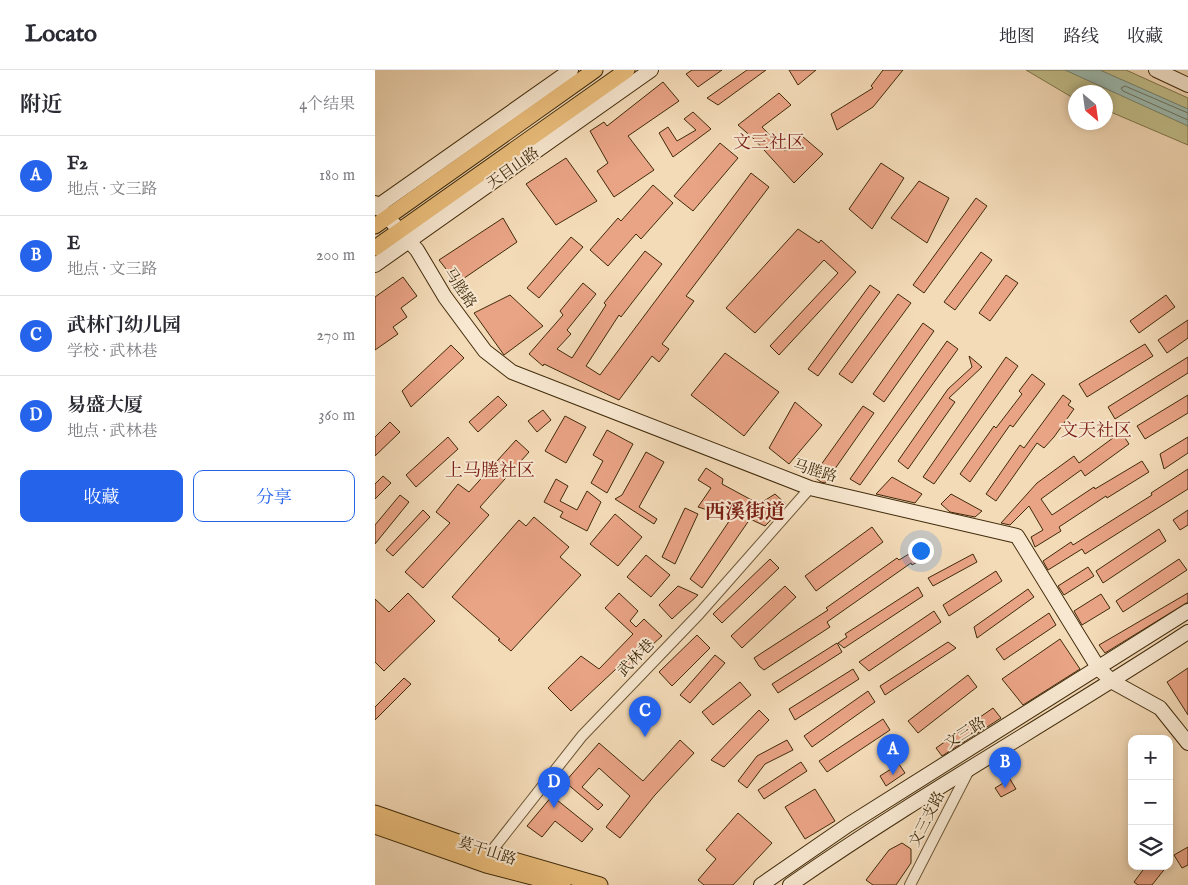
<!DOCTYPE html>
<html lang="zh">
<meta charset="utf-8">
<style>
:root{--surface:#fff;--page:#f2f2f3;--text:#2b2b33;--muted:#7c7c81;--line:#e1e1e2;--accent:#2563eb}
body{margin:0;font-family:"IM FELL English","Noto Serif SC",serif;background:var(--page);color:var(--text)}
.controls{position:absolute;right:15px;bottom:15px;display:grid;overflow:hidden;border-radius:10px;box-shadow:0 2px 8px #0003}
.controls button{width:45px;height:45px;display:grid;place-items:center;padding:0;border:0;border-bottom:1px solid var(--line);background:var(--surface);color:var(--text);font:25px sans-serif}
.compass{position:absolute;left:693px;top:15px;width:45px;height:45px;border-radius:50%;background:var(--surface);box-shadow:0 2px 8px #0003;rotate:151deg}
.you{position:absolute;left:545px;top:480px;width:18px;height:18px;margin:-12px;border:4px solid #fff;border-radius:50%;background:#1a73e8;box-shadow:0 0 0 8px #1a73e833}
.badge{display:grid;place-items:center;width:32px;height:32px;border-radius:50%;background:var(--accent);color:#fff;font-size:16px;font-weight:700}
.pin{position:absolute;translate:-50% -41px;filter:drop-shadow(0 1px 2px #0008)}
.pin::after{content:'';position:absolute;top:26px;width:18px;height:15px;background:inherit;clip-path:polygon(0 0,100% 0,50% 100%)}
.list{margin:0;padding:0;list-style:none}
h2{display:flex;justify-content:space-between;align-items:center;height:65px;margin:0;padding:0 20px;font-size:21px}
h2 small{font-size:16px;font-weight:400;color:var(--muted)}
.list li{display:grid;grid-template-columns:32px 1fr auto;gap:15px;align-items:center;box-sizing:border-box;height:80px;padding:0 20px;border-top:1px solid var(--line)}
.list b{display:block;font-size:19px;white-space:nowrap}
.list p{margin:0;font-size:16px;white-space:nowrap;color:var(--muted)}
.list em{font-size:16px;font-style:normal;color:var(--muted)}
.actions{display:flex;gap:10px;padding:15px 20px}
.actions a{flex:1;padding:11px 0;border:1px solid var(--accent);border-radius:10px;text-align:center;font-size:18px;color:var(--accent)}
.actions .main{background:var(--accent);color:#fff}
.icon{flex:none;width:28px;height:28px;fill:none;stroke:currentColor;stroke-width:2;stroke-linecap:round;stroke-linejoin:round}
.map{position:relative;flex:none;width:813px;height:815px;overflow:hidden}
header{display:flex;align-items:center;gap:30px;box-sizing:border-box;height:70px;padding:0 25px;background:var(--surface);border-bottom:1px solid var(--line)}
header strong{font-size:24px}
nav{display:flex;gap:28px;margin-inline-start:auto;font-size:18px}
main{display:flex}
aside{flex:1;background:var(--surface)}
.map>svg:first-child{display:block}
.green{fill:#c1be8a;stroke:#80744a}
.water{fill:#9cbbb1;stroke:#77816e}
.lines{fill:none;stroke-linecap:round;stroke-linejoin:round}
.shore{stroke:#6e735e;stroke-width:1}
.building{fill:#e9a385;stroke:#402b0a}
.street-casing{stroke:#6d5736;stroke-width:12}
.secondary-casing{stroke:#402b0a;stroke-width:16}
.primary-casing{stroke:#402b0a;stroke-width:17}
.street{stroke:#f8e8d1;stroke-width:10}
.secondary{stroke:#f8e8d1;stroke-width:14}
.primary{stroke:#eabe7c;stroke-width:15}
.labels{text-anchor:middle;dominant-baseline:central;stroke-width:4;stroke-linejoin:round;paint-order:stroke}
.street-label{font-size:15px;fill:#402b0a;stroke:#f8e8d1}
.quarter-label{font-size:18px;fill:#7a1f14;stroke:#f8e8d1}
.district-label{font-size:20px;font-weight:bold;fill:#7a1f14;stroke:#f8e8d1}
</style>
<header>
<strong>Locato</strong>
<nav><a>地图</a><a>路线</a><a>收藏</a></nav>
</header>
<main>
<aside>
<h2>附近<small>4个结果</small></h2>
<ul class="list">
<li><span class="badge">A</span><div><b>F2</b><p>地点 · 文三路</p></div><em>180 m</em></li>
<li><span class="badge">B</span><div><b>E</b><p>地点 · 文三路</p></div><em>200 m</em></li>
<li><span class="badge">C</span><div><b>武林门幼儿园</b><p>学校 · 武林巷</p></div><em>270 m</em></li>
<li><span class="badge">D</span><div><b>易盛大厦</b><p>地点 · 武林巷</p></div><em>360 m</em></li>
</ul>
<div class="actions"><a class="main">收藏</a><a>分享</a></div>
</aside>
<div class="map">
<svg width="813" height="815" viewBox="0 0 813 815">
<rect width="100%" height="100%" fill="#f4dbb8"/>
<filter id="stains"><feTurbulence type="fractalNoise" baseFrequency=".004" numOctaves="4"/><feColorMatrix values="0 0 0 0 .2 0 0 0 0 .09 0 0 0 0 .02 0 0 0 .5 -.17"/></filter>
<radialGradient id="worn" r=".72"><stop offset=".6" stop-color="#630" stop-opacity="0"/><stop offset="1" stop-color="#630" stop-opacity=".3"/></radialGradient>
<path class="green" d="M651 0H751L813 28V75L731 40 730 22H700V29Z"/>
<path class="water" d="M690 0H725L813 39V56Z"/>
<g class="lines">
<path class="shore" d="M813 43 750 16 746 18 748 21 813 50"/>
</g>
<g class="building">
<path d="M317 0H347L323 17 311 4Z"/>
<path d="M372 0H391L343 35 332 28Z"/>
<path d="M414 0H441L423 15Z"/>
<path d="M508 0H528L498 37 462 60 456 44 498 18 496 16Z"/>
<path d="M288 12 304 31 253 66 279 100 239 127 222 101 233 93 215 61 229 52 232 56Z"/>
<path d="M404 23 416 35 387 57 410 81 427 66 448 84 419 113 379 69 363 55Z"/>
<path d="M318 42 336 59 298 87 284 63 293 57 302 71 321 60 309 49Z"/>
<path d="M345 73 363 88 318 141 299 126Z"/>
<path d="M191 88 222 131 181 155 151 114Z"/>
<path d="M506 93 529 108 497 159 474 139Z"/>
<path d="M376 103 394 117 311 226 319 231 287 274 294 279 284 292 277 286 244 330 169 294 168 296 154 284 188 245 185 241 208 213 221 224 192 260 196 264 182 279 197 288 231 235 229 233 270 181 287 194 246 247 244 245 211 296 225 305Z"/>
<path d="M544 111 574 128 552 173 516 148Z"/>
<path d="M278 115 298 133 266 169 261 164 233 196 215 180 243 148 246 151Z"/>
<path d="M601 128 612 136 549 223 538 215Z"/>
<path d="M128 148 142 172 82 213 64 190Z"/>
<path d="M423 159 444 173 446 170 481 202 404 285 395 276 463 203 449 190 380 263 351 238Z"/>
<path d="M196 167 208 177 164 228 152 218Z"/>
<path d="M606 182 617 190 580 240 569 232Z"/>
<path d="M631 205 643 213 615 251 604 243Z"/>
<path d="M28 207 42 226 26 238 32 247 18 257 23 264 0 280V227Z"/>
<path d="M495 215 505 222 443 306 433 299Z"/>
<path d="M523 224 536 233 477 313 464 304Z"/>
<path d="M135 225 168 256 129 285 99 243Z"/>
<path d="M791 225 800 237 764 263 755 251Z"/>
<path d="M813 250V268L792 283 783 270Z"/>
<path d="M548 253 559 261 509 332 498 324Z"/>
<path d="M572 271 583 279 485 415 475 409Z"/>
<path d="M770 274 778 286 712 327 704 314Z"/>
<path d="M76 275 89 288 36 337 27 321Z"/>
<path d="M350 283 404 322 369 366 316 325Z"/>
<path d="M594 286 607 297 574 328 580 332 533 399 523 391 573 319 597 297Z"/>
<path d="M631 287 643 296 559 414 548 407Z"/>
<path d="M813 287V303L740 349 733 337Z"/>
<path d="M657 304 670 314 638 357 635 355 595 412 585 404 619 356 621 358 647 324 644 321Z"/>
<path d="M688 325 696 331 693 335 699 339 679 367 669 378 662 373 621 431 611 424 645 375 649 378Z"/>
<path d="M813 325V343L770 369 762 356Z"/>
<path d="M123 326 132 335 103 362 94 352Z"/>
<path d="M420 332 447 355 414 394 394 378Z"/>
<path d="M488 336 499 343 450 413 446 412 438 406Z"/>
<path d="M168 340 176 350 162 362 153 351Z"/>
<path d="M190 346 211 357 191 393 170 381Z"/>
<path d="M15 352 25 362 0 386V367Z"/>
<path d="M232 360 258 374 232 423 216 413 228 391 218 385Z"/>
<path d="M746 362 754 374 710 406 706 400 666 429 677 445 719 417 720 419 767 391 774 402 732 428 731 426 684 457 686 461 660 477 656 467 668 460 654 436 635 455 626 453 662 413 699 386 704 393Z"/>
<path d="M73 367 83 379 41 417 31 405Z"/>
<path d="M813 367V383L789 399 785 384Z"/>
<path d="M141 370 154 382 105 437 114 445 48 518 30 502 75 453 61 442 83 414 94 422Z"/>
<path d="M271 382 289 392 264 437 282 449 279 454 240 429 247 425Z"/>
<path d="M331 398 348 409 347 414 384 434 400 424 411 434 390 456 375 449 327 518 315 509 361 441 342 431 339 442 323 437 336 418 323 410Z"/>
<path d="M813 399V419L710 484 707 479 673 500 668 491 696 472 698 475 777 425 776 423Z"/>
<path d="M8 406 16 413 0 429V414Z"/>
<path d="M517 407 547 424 540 433 501 424Z"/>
<path d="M181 409 193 416 185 431 202 440 212 421 226 432 212 461 185 447 188 442 169 432Z"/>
<path d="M576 424 607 441 600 447 575 442 566 434Z"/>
<path d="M25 425 34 432 0 474V455Z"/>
<path d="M310 438 323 444 300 494 287 487Z"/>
<path d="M48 440 55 447 18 486 11 480Z"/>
<path d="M813 440V455L805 460 798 450Z"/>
<path d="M240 444 267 467 243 496 215 474Z"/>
<path d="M159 447 194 477 185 487 206 505 136 581 123 570 125 569 77 527 144 450 151 456Z"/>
<path d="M497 457 508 472 441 521 430 506Z"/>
<path d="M784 459 791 471 728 513 721 501Z"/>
<path d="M552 473 558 483 537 495 536 493 452 552 455 557 389 600 384 596 379 588 453 540 451 538 522 488 524 490Z"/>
<path d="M598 484 602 492 558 516 553 508Z"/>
<path d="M271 485 295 505 276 527 252 507Z"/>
<path d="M395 489 404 498 347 553 338 544Z"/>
<path d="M804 489 812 500 748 542 741 531Z"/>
<path d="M713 497 719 506 689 525 683 516Z"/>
<path d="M621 501 627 511 574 546 568 535Z"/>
<path d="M303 516 323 525 297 549 284 535Z"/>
<path d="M410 516 421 527 367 578 356 566Z"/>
<path d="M543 517 548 526 469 578 463 573 472 567 470 564Z"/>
<path d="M653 519 659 527 602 568 599 557Z"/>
<path d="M33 523 60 551 9 601 0 592V529L14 542Z"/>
<path d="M244 523 263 541 255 551 261 557 269 549 287 566 246 603 241 599 196 641 173 618 206 586 224 599 258 564 230 538Z"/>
<path d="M813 523V532L730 583 724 575Z"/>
<path d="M726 524 735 538 707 555 699 541Z"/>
<path d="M559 541 566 552 494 601 484 592Z"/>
<path d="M674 543 681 555 629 590 621 579Z"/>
<path d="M322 565 335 578 297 616 284 602Z"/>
<path d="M685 569 705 599 648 635 627 609Z"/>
<path d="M573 572 581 578 510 625 505 616Z"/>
<path d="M462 573 467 582 403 623 397 614Z"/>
<path d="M340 585 350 593 315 633 305 625Z"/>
<path d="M813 598V645L792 612Z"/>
<path d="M478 599 484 609 420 650 414 639Z"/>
<path d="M593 605 602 617 543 663 533 651Z"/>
<path d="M29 608 36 614 0 650V637Z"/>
<path d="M365 612 376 625 338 655 327 642Z"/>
<path d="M493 621 500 632 437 677 429 666Z"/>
<path d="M618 638 626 648 567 686 561 678Z"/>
<path d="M384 640 394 650 349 697 336 690Z"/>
<path d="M508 649 515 660 452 702 444 691Z"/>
<path d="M305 670 319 683 280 725 245 768 231 757 255 726 224 698 207 717 228 735 223 740 190 712 224 673 268 711Z"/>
<path d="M412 670 418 680 390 694 372 718 363 711 382 686Z"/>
<path d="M426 692 432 701 389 729 383 720Z"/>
<path d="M524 694 530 703 511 716 505 706Z"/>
<path d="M635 709 641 719 626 727 620 718Z"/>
<path d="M440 719 460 751 430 769 410 737Z"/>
<path d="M177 726 218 759 207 772 180 751 167 767 152 756Z"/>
<path d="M363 743 397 773 358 815H329L323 810 341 789 331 780Z"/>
<path d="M527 773 536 779V793L521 815H498L491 810 514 780Z"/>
<path d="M813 777V795L807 798 799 785Z"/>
<path d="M771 796H792L777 815H763L759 812Z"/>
</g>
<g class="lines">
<g class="street-casing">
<g id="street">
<path d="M115 783 207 666 324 544 435 418"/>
<path d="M535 815 595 698"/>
</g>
</g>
<g class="secondary-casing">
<g id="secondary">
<path d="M781 0 813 15"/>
<path d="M0 133 42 180 70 227 110 281 137 302 435 418 642 466 724 599 738 612 785 638 813 673"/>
<path d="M0 138 196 0"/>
<path d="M0 195 276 0"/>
<path d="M386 815 473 755 813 541"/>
<path d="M415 815C544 725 682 648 813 562"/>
</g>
</g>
<g class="primary-casing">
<g id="primary">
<path d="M0 156 220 0"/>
<path d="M0 178 252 0"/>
<path d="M0 743 115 783 225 815"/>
<path d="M0 756 111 795 188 815"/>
</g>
</g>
<use href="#street" class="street"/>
<use href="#secondary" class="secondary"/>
<use href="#primary" class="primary"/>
</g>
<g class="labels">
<g class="street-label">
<text transform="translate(138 98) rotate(-35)">天目山路</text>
<text transform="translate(85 218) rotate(56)">马塍路</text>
<text transform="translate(440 401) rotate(17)">马塍路</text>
<text transform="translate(261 588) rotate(-46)">武林巷</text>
<text transform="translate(590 663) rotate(-32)">文三路</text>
<text transform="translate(552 749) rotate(-63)">文三支路</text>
<text transform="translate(112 781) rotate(18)">莫干山路</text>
</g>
<g class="quarter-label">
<text x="394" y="73">文三社区</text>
<text x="721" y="361">文天社区</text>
<text x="115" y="401">上马塍社区</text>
</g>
<g class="district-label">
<text x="370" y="442">西溪街道</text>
</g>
</g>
<rect width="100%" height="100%" filter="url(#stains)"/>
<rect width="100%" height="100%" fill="url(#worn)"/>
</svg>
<div class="controls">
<button>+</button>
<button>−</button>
<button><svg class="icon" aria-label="layers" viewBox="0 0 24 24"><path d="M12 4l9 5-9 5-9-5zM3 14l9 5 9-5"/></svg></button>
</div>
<svg class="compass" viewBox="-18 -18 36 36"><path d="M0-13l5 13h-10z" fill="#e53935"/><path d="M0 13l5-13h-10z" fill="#7c7c81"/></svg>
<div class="you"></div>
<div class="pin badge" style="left:518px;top:705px">A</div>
<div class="pin badge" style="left:630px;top:718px">B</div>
<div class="pin badge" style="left:270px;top:667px">C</div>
<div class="pin badge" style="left:179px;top:738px">D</div>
</div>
</main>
